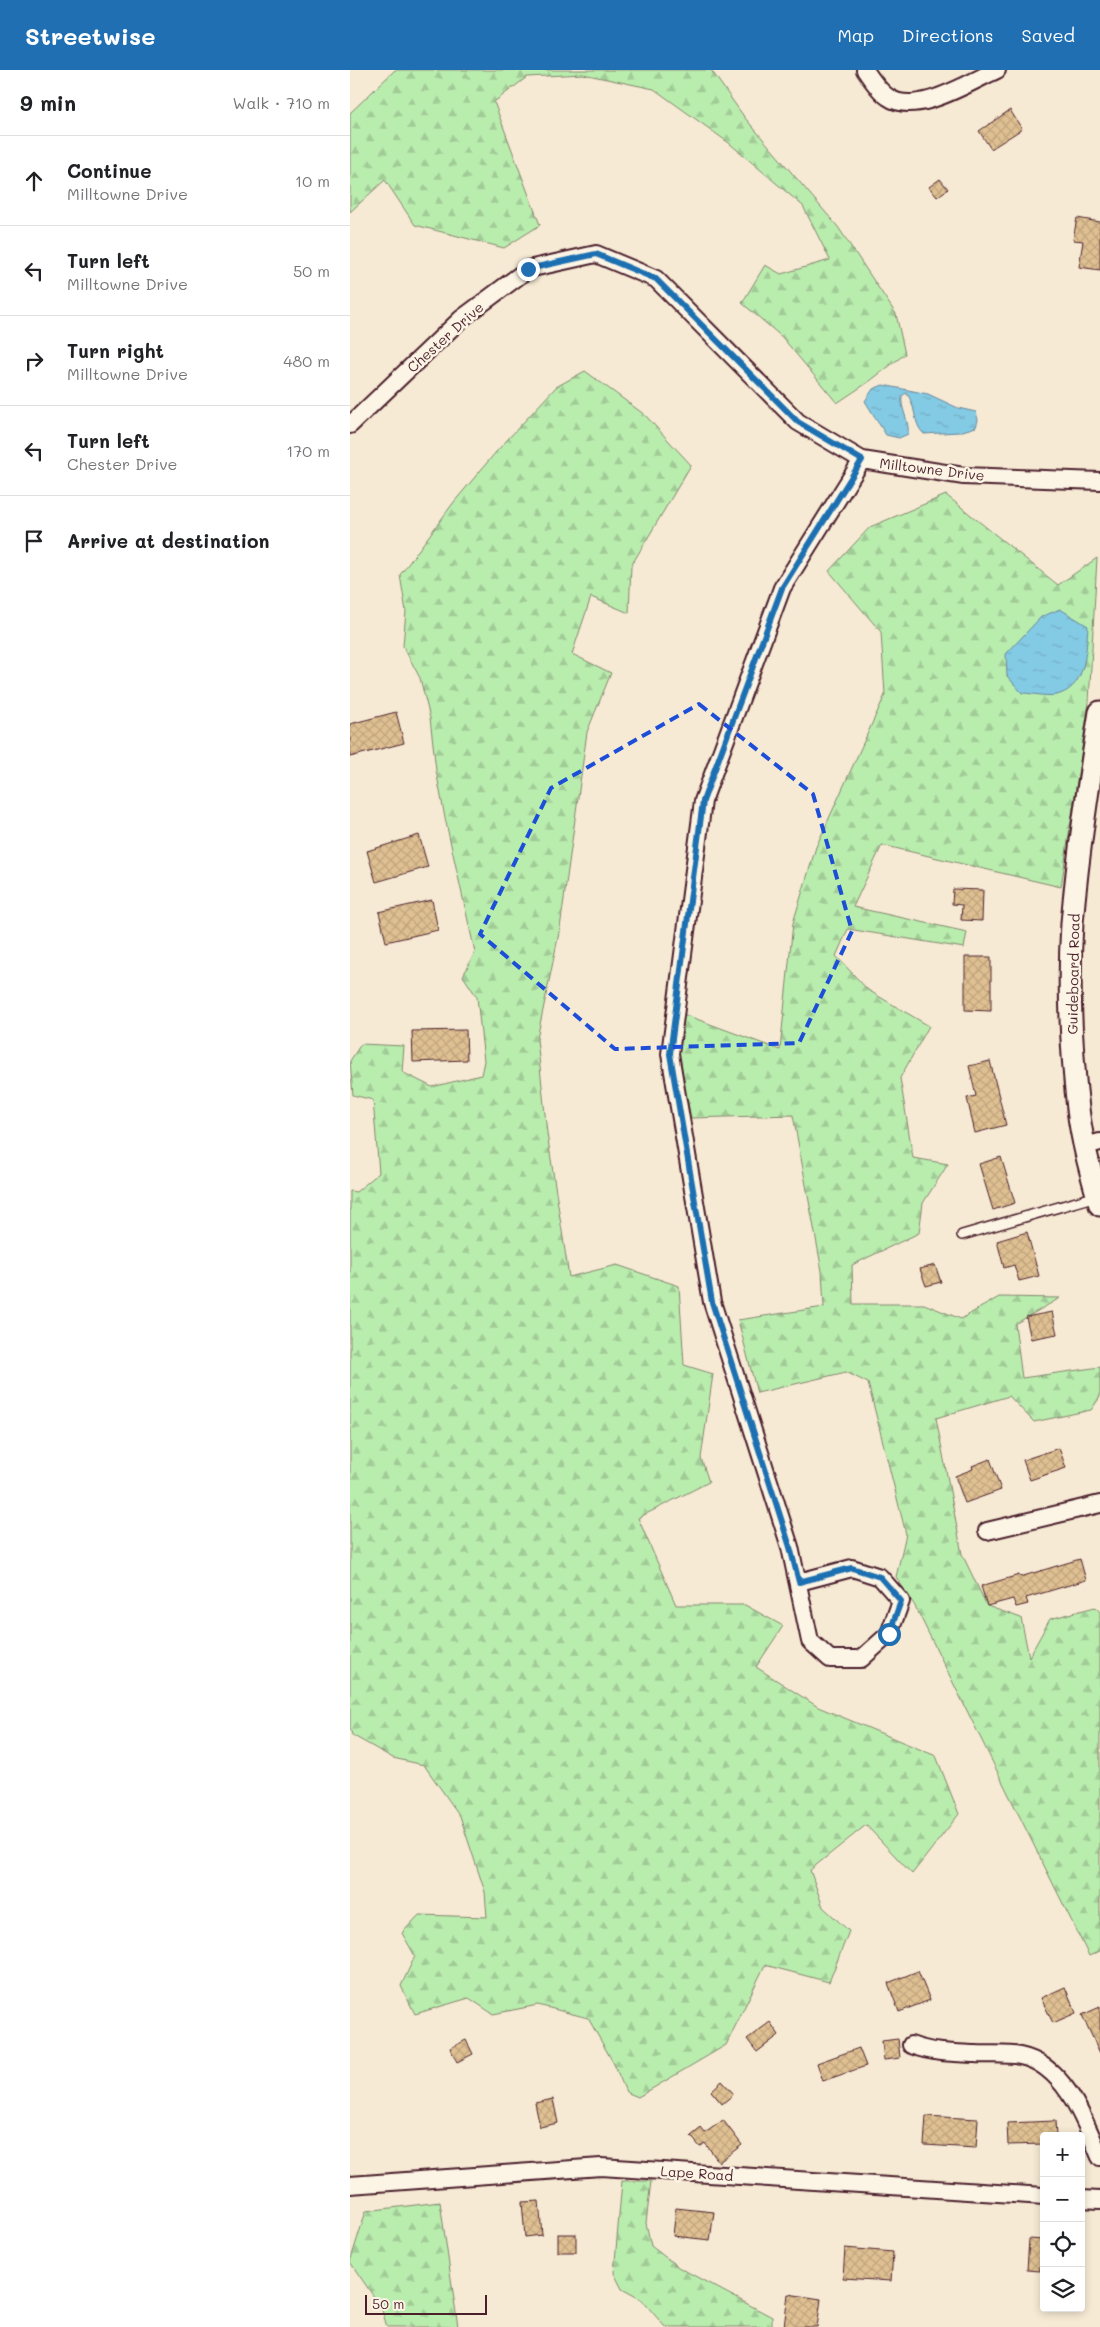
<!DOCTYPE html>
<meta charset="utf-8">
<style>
:root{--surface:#fff;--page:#f6f6f6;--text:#202124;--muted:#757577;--line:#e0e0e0;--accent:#1f6fb2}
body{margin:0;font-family:Mali,sans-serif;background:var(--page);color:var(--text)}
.controls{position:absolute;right:15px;bottom:15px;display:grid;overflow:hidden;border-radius:5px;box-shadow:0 2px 8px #0003}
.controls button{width:45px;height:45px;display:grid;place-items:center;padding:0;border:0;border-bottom:1px solid var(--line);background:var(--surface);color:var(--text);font:25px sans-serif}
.scale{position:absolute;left:15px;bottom:12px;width:122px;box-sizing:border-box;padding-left:5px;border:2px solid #4a1f2b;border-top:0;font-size:14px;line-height:18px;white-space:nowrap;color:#4a1f2b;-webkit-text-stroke:4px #fcf5e5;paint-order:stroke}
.stop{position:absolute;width:15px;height:15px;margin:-11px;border:4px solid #1f6fb2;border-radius:50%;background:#fff}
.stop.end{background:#1f6fb2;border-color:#fff;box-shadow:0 1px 5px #0008}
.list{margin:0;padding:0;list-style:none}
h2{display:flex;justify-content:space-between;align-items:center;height:65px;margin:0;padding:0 20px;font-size:21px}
h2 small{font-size:16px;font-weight:400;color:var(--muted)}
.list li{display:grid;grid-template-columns:32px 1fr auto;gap:15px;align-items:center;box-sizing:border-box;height:90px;padding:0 20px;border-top:1px solid var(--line)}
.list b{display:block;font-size:19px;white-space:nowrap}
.list p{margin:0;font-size:16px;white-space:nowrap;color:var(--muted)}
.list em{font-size:16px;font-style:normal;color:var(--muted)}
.icon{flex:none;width:28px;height:28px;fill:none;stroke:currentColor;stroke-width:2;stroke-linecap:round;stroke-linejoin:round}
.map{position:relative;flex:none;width:750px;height:2257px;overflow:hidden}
header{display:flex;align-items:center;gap:30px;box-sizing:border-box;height:70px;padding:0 25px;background:var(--accent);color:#fff}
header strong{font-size:24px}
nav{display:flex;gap:28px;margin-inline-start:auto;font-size:18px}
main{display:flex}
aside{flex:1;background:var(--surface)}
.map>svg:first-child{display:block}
.forest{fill:url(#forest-firs);stroke:#82866c}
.water{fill:url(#water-ripples);stroke:#6c869a}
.building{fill:url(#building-cross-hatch);stroke:#4a1f2b}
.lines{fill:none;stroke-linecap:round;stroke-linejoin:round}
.service-casing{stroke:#4a1f2b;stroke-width:12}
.minor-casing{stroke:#4a1f2b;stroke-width:20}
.tertiary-casing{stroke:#4a1f2b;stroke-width:25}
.service{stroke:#fcf5e5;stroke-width:9}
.minor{stroke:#fcf5e5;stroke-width:16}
.tertiary{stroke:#fcf5e5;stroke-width:21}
.route{stroke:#1f6fb2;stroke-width:6}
.marked{fill:none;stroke:#1d4ed8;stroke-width:4;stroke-dasharray:10 6;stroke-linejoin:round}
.labels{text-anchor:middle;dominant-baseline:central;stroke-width:5;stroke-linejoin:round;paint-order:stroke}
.street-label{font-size:14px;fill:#4a1f2b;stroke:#fcf5e5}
</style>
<header>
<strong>Streetwise</strong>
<nav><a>Map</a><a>Directions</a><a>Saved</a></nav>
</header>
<main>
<aside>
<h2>9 min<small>Walk · 710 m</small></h2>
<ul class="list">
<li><svg class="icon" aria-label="ahead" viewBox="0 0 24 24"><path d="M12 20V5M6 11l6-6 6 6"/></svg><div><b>Continue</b><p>Milltowne Drive</p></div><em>10 m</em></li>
<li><svg class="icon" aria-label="left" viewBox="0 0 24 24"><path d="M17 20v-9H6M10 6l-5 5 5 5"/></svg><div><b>Turn left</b><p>Milltowne Drive</p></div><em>50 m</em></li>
<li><svg class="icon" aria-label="right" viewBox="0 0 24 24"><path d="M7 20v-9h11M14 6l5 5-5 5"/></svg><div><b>Turn right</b><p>Milltowne Drive</p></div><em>480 m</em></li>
<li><svg class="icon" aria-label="left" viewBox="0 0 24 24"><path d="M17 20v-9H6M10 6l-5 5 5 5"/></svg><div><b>Turn left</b><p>Chester Drive</p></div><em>170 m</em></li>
<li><svg class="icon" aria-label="arrive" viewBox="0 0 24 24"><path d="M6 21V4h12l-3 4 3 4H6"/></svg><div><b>Arrive at destination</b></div></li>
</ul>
</aside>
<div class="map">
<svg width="750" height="2257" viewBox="0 0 750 2257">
<defs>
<pattern id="forest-firs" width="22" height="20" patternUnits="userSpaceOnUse" patternTransform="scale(1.25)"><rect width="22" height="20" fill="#b9edae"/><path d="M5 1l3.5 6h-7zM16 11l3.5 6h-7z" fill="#a1cb96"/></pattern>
<pattern id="water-ripples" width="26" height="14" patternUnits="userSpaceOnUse" patternTransform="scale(1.25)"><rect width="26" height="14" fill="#83cae4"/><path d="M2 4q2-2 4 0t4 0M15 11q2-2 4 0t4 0" fill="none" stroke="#73adc4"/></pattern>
<pattern id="building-cross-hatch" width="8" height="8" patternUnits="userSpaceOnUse" patternTransform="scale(1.25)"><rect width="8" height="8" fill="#dfc092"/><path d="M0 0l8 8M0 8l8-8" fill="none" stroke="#c1a57e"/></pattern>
</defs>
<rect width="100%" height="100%" fill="#f6ead4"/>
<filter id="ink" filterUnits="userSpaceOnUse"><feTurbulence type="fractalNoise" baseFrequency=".02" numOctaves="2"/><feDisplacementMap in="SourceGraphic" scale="10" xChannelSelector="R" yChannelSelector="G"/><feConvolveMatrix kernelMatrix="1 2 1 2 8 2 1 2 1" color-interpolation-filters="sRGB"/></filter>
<g filter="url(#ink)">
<g class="forest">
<path d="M45 0H361L395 48 488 157 546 244 555 284 520 311 487 333 432 267 392 233 415 195 431 204 480 190 453 136 379 73 304 19 233 4 177 7 144 32 190 155 154 178 65 155 35 110 0 142V43Z"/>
<path d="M235 301 295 345 341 395 281 496 279 543 241 527 222 584 261 603 237 662 210 858 187 969 197 1063 219 1207 267 1195 329 1216 334 1295 363 1304 351 1388 359 1412 288 1448 326 1535H395L433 1556 406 1597 468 1637 586 1686 609 1744 562 1804 516 1755 460 1800 473 1837 499 1861 479 1912 415 1895 376 1975 288 2027 276 2022 264 1994 238 1948 188 1935 143 1944 119 1928 65 1944 51 1916 65 1886 52 1863 69 1845 137 1847 135 1822 110 1746 74 1695 43 1688 2 1665 0 1658V1121L6 1122 29 1103 23 1030 3 1025 0 991 11 974 54 976 52 1002 82 1017 131 1005 134 991 127 927 113 906 125 882 95 748 86 700 80 648 70 608 53 576 56 541 50 505 104 432 146 382 206 317Z"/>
<path d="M596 425 708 515 747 488 739 632 711 817 532 775 503 837 617 862 614 878 498 859 486 886 518 920 579 956 550 1008 563 1088 598 1094 573 1133 569 1163 502 1195 503 1234H574L611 1249 649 1227 710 1228 665 1254 672 1308 750 1297V1327L741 1340 684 1352 659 1326 586 1348 612 1484 637 1536 671 1548 679 1587 700 1549 745 1537 750 1542V1881L739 1886 565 1536 546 1507 556 1464 518 1313 496 1302 407 1323 388 1250 474 1237 472 1201 443 1045 341 1048 328 989 333 944 430 980 443 853 466 777 535 625 531 562 479 501 520 457Z"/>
<path d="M272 2111H301L296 2153 301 2176 328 2197 422 2247V2257H315L292 2230 272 2219 264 2203Z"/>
<path d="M90 2132 108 2257H37L31 2237 0 2192 16 2141Z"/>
</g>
<g class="water">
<path d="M533 315 578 324 608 338 626 342 628 350 626 357 609 362 574 364C562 353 567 335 556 323L552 326C550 339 560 351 558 364L549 368 536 365 515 331 523 319Z"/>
<path d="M710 539 738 556C736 579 737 615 710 624 700 628 682 623 672 623L657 606 656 584 691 547Z"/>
</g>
<g class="building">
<path d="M660 40 672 59 641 79 629 61Z"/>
<path d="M590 109 598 119 587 127 579 117Z"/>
<path d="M727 148 750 152V200L729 197 733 171 723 170Z"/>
<path d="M46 642 54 673 0 687V654Z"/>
<path d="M69 765 78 797 26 812 17 781Z"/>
<path d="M603 819 633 820 632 851 611 850 612 835 602 834Z"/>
<path d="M82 830 88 860 36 872 29 842Z"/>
<path d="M615 887H641V941L615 940Z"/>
<path d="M116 960 117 990 63 992 62 961Z"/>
<path d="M640 991 656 1055 625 1063 617 1028 626 1026 619 996Z"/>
<path d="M651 1087 665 1133 643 1140 629 1094Z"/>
<path d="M677 1162 689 1206 669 1211 664 1195 654 1198 647 1171Z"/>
<path d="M585 1195 591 1212 576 1216 570 1199Z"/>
<path d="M702 1242 707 1264 681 1269 676 1247Z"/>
<path d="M709 1378 716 1398 680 1410 673 1390Z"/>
<path d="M640 1389 651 1420 615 1433 605 1406 623 1399 622 1396Z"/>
<path d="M730 1489 736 1510 676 1528 678 1534 666 1537 663 1529 637 1536 631 1516 669 1505 670 1507Z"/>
<path d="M568 1901 580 1930 549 1942 538 1913Z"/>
<path d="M715 1917 726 1943 703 1953 691 1928Z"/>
<path d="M750 1937V1983L732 1945Z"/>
<path d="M420 1952 429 1965 407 1982 397 1969Z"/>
<path d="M548 1969 550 1988 534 1990 532 1971Z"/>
<path d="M116 1970 123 1984 107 1992 100 1978Z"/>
<path d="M509 1978 516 1996 473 2011 467 1993Z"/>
<path d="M372 2011 384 2024 372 2034 361 2021Z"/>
<path d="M203 2029 208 2053 190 2057 185 2033Z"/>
<path d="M576 2046 628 2049 626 2078 574 2075Z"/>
<path d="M373 2050 392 2075 369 2092 355 2073 350 2077 341 2066 351 2058 355 2063Z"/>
<path d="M705 2051 706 2066H694V2074L658 2075 657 2053Z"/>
<path d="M189 2131 192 2165 175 2167 172 2132Z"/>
<path d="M326 2138 364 2142 360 2170 323 2166Z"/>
<rect x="208" y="2164" width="18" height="18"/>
<path d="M679 2169 694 2170V2194H690V2201L677 2200Z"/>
<path d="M495 2178 543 2182 541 2211 493 2208Z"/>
<path d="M438 2224 471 2229 467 2257H434Z"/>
</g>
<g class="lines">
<g class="service-casing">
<path id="service" d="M612 1165 747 1126"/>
</g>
<g class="minor-casing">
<g id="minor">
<path d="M515 0C521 9 529 21 538 27 566 47 619 12 647 0"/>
<path d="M0 355 111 249 178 199 246 184 306 209 448 352 512 390"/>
<path d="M735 1076 750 1072"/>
<path d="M637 1461 750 1434"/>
<path d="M449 1512 502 1498 530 1507 551 1531 539 1564 511 1589H480L460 1571 440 1477 362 1232 320 984 353 731 432 518 512 390 614 406 750 411"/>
<path d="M561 1975C582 1983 602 1983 625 1984 639 1985 656 1983 670 1986 715 1995 735 2051 750 2087"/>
<path d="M0 2115 251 2097 694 2126"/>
<path d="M731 2129 750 2130"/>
</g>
</g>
<g class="tertiary-casing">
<path id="tertiary" d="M750 642C739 712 728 782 722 853 718 914 721 978 728 1039 732 1072 741 1103 750 1135"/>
</g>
<use href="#service" class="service"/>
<use href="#minor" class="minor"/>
<use href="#tertiary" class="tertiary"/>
</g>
</g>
<g class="lines" filter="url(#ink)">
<path class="route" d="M178 199 246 184 306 209 448 352 512 390 432 518 353 731 320 984 362 1232 440 1477 449 1512 502 1498 530 1507 551 1531 539 1564"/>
</g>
<path class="marked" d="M349 634 463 724 502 861 449 973 265 979 130 864 201 718Z"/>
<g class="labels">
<g class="street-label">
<text transform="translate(95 267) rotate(-42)">Chester Drive</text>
<text transform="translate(582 399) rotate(7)">Milltowne Drive</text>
<text transform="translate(723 904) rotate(-89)">Guideboard Road</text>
<text transform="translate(347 2103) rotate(4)">Lape Road</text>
</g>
</g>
</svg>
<div class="controls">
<button>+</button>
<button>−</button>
<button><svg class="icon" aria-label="locate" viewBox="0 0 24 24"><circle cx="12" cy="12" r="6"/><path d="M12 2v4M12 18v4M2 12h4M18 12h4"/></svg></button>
<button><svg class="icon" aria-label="layers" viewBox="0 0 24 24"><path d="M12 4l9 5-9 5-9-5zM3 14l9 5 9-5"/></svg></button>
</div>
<div class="scale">50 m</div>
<div class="stop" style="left:539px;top:1564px"></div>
<div class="stop end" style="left:178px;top:199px"></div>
</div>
</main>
